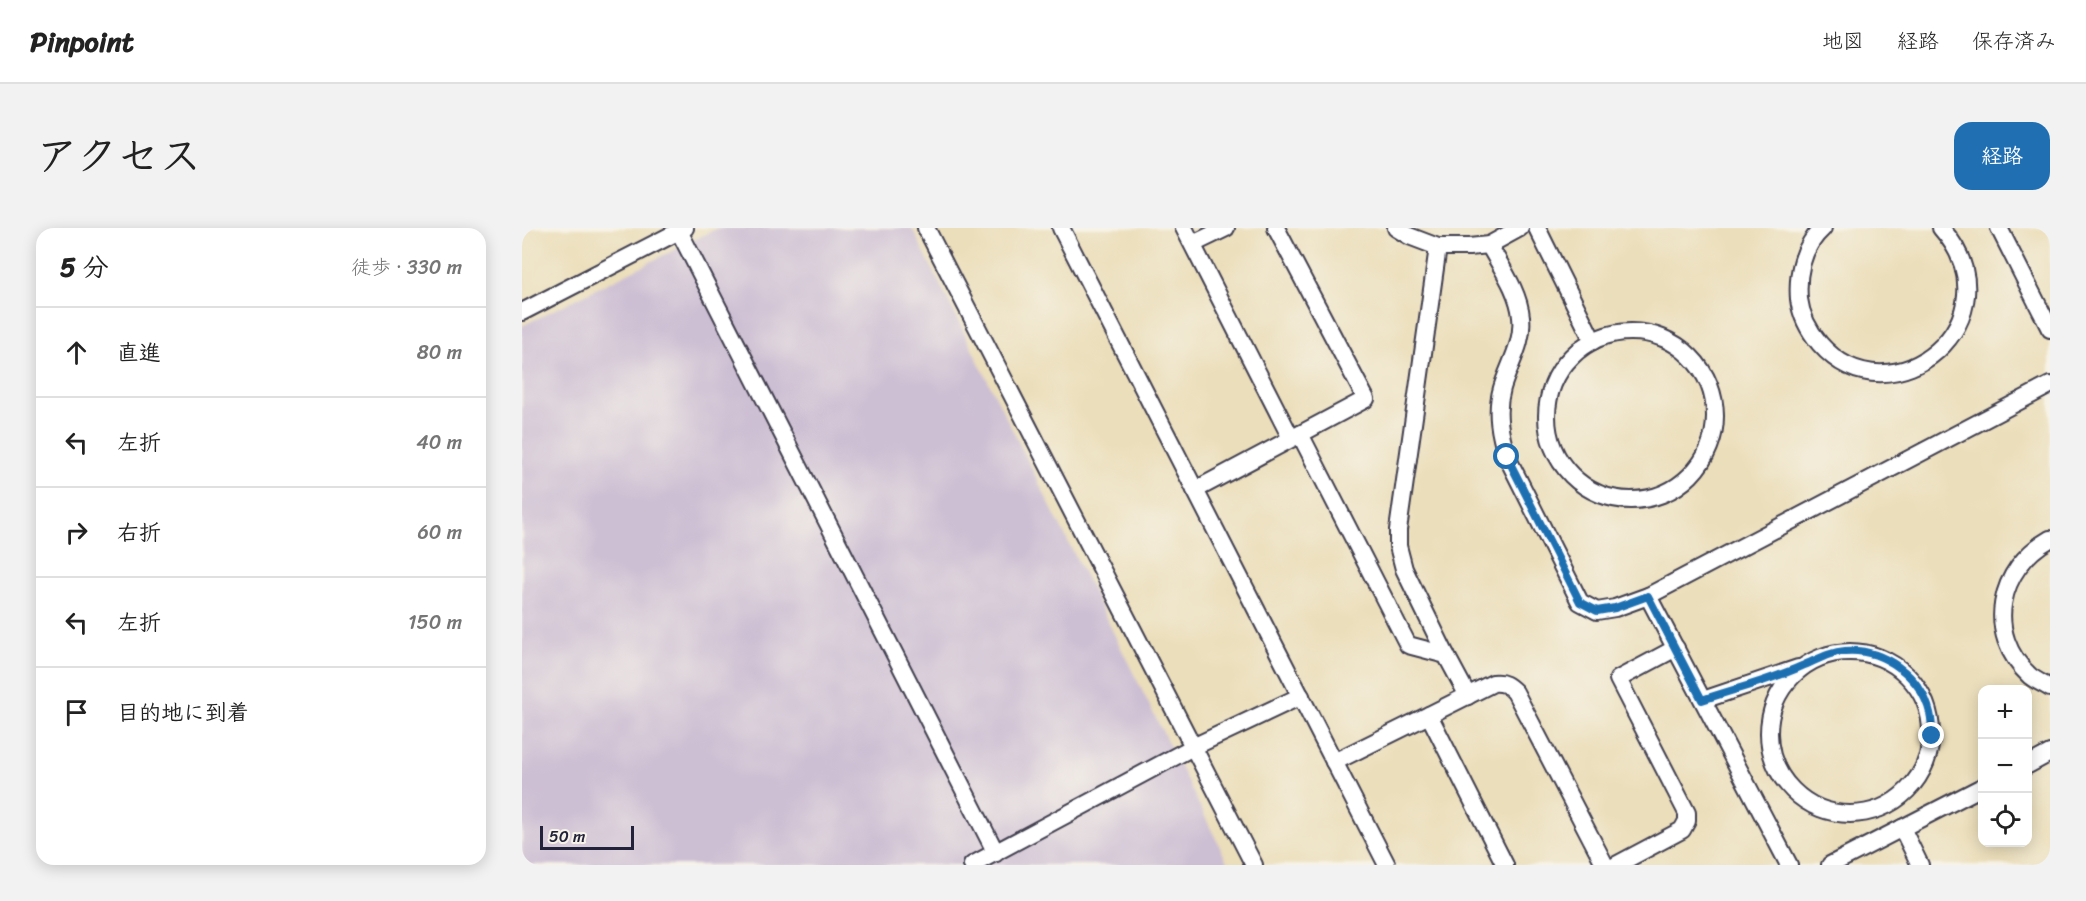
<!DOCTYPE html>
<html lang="ja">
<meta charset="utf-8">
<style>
:root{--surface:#fff;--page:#f2f2f2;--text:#222;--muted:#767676;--line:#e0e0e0;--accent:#1f6fb2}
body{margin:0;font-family:Sriracha,"Klee One",sans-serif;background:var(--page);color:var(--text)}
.controls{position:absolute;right:18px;bottom:18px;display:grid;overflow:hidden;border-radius:12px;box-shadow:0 3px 15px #0003}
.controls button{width:54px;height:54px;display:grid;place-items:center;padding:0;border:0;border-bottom:2px solid var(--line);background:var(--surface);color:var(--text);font:30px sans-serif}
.scale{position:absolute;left:18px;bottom:15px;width:94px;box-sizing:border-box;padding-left:6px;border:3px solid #22223b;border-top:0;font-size:16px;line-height:21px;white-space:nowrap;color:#22223b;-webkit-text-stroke:4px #f7f3e8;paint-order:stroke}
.stop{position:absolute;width:18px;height:18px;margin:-14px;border:4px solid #1f6fb2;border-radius:50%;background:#fff}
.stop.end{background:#1f6fb2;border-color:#fff;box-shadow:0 2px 6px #0008}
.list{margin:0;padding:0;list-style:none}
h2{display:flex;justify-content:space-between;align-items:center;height:78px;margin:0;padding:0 24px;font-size:26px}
h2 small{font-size:20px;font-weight:400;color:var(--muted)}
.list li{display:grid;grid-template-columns:39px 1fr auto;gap:18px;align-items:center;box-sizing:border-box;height:90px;padding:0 24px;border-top:2px solid var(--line)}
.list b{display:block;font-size:22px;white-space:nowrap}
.list em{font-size:20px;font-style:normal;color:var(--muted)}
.icon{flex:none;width:33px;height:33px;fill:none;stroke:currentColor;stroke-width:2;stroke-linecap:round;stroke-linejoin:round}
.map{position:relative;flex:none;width:1528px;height:637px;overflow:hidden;border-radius:18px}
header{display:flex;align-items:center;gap:36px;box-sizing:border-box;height:84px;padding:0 30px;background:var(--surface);border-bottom:2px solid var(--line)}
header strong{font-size:28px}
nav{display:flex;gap:33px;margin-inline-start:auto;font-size:21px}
.intro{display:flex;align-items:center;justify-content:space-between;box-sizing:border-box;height:144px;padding:0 36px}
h1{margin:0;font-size:42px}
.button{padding:15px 27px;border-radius:18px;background:var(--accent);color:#fff;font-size:21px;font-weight:700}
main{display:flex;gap:36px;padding:0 36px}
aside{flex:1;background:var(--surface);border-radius:18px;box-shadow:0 3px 15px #0003}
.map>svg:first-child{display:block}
.industrial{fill:#ccbed3}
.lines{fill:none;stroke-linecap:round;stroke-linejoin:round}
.minor-casing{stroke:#403e4e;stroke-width:20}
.minor{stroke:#fff;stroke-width:16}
.route{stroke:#1f6fb2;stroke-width:8}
</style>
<header>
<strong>Pinpoint</strong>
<nav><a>地図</a><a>経路</a><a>保存済み</a></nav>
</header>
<div class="intro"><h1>アクセス</h1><a class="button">経路</a></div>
<main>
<aside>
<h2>5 分<small>徒歩 · 330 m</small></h2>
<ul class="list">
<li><svg class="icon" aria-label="ahead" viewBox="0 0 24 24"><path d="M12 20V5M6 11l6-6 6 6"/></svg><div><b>直進</b></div><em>80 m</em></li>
<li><svg class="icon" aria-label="left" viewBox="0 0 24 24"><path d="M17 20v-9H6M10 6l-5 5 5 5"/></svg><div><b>左折</b></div><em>40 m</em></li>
<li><svg class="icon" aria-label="right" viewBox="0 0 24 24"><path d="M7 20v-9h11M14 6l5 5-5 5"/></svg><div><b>右折</b></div><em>60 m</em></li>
<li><svg class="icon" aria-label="left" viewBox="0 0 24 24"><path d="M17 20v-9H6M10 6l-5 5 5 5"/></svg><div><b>左折</b></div><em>150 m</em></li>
<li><svg class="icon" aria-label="arrive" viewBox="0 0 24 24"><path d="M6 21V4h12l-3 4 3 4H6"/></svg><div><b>目的地に到着</b></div></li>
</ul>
</aside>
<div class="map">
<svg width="1528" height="637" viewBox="0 0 1528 637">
<rect width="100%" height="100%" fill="#f7f3e8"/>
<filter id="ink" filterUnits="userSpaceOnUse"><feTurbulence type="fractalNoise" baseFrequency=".0167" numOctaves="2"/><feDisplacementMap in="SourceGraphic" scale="12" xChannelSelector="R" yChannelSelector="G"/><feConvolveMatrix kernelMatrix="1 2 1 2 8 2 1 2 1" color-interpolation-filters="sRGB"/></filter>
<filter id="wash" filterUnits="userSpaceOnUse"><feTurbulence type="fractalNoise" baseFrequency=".008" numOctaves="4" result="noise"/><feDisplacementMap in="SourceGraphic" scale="24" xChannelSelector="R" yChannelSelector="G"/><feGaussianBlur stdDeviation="1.35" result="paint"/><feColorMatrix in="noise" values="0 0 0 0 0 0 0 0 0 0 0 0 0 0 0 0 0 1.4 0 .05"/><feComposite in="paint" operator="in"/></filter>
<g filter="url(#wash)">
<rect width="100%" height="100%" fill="#ebdeba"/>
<path class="industrial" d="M196 0H390L707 637H4L0 630V98Z"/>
</g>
<g filter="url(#ink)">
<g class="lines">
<g class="minor-casing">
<g id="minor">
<path d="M404 0 732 637"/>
<path d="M539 0 865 637"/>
<path d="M662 0 769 210"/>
<path d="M874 0 887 8 916 19H947L967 17 998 0"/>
<path d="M1015 0 1071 113"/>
<path d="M1301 0C1281 18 1275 45 1277 71 1279 88 1287 103 1298 116 1370 198 1499 90 1419 0"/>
<path d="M1477 0 1528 101"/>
<path d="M157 3 474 625"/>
<path d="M671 16 704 0"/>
<path d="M967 17C979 39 997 64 999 89 1002 115 987 136 980 160 973 184 978 207 985 229L1058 374 1075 383 1093 380 1126 368 1528 157"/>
<path d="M916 19 876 302V318L882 341 924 427"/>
<path d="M0 84 163 0"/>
<circle cx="1109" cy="188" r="84"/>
<path d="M778 206 886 417 924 427 946 468"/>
<path d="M673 262 844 171 754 0"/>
<path d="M1528 311C1476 340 1462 406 1508 448 1514 453 1522 456 1528 460"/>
<path d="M1126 368 1267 637"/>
<circle cx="1328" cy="505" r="81"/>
<path d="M1181 472 1276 440"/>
<path d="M907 487 971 455C982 454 986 457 993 464L1083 637"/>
<path d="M812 534 907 487 983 637"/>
<path d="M1506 537 1528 525"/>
<path d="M1380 600 1398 637"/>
<path d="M450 637 671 519 779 468"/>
<path d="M1094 637 1160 602 1165 593V585L1096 451 1154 420"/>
<path d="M1308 637 1460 559"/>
</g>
</g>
<use href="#minor" class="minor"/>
</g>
</g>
<g class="lines" filter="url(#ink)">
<path class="route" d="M985 229 1058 374 1075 383 1093 380 1126 368 1180 472C1213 461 1249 452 1280 438 1295 432 1307 424 1323 423 1361 420 1399 448 1408 485 1410 493 1410 501 1410 508"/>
</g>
</svg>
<div class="controls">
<button>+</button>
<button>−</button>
<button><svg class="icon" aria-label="locate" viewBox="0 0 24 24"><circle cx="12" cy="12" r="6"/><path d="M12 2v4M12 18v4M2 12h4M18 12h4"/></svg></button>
</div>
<div class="scale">50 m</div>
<div class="stop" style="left:985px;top:229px"></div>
<div class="stop end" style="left:1410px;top:508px"></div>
</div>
</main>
